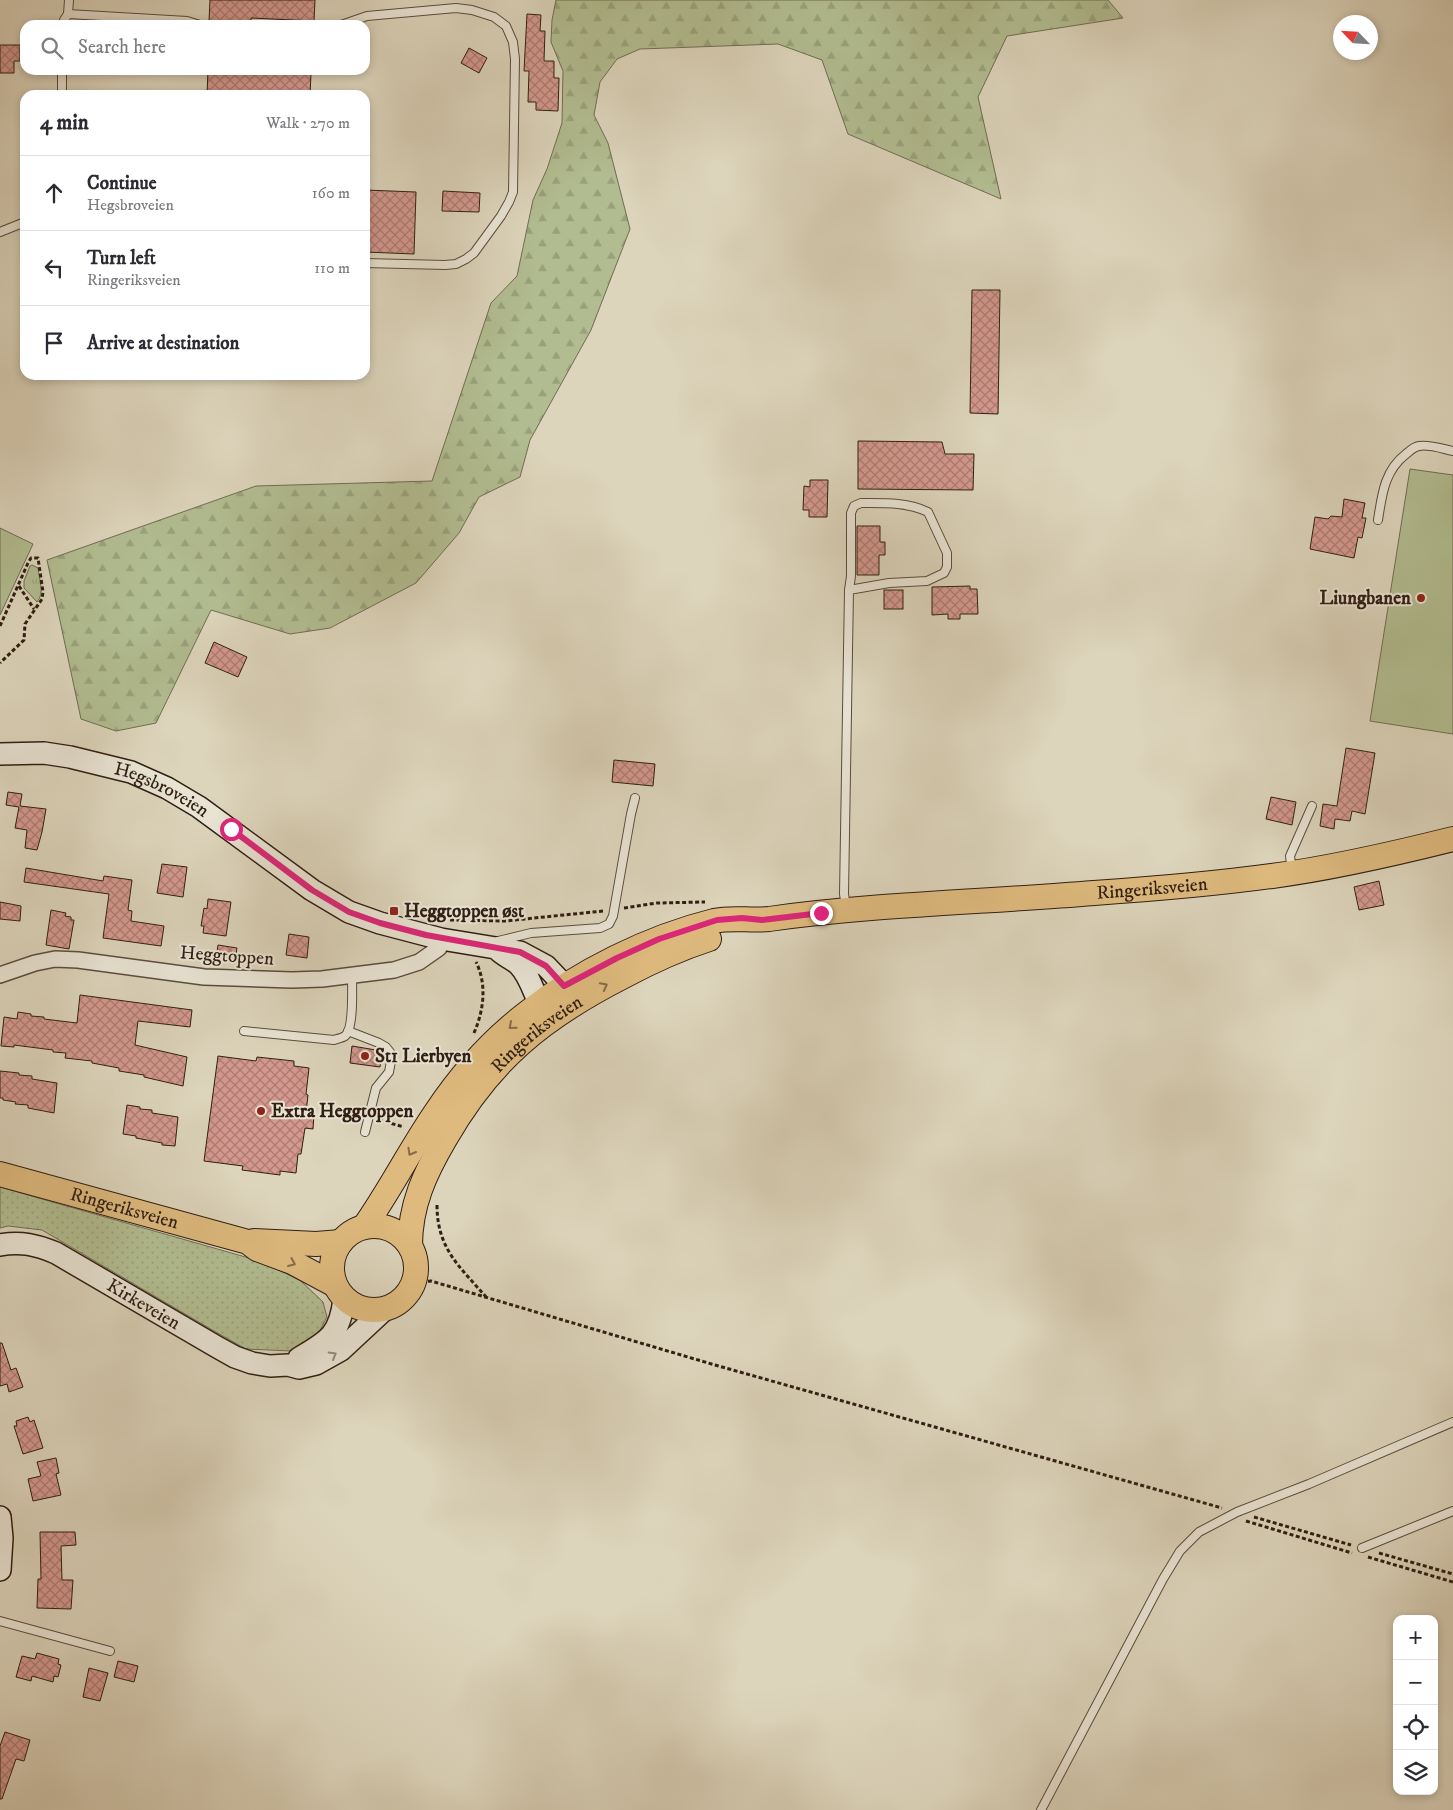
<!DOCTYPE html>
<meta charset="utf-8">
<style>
:root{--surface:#fff;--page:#f7f7f7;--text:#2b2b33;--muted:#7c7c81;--line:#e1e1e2}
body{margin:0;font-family:"IM FELL DW Pica",serif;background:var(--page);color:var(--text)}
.controls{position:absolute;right:15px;bottom:15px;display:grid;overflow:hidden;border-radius:10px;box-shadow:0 2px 8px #0003}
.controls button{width:45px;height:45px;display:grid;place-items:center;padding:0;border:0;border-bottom:1px solid var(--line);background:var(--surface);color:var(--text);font:25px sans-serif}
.compass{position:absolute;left:1333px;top:15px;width:45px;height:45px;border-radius:50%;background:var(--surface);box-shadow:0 2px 8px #0003;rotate:295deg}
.stop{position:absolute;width:15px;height:15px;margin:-11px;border:4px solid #db2777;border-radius:50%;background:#fff}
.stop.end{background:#db2777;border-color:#fff;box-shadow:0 1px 5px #0008}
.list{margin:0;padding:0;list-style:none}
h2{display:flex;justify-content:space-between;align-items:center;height:65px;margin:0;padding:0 20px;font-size:21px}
h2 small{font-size:16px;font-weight:400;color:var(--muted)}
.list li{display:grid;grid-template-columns:32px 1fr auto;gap:15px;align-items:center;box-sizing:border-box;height:75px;padding:0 20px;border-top:1px solid var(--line)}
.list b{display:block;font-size:19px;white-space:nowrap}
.list p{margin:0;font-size:16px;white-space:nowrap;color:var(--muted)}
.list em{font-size:16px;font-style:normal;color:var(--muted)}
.icon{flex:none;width:28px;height:28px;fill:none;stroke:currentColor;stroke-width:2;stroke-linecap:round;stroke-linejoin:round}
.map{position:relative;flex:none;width:1453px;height:1810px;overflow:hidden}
.search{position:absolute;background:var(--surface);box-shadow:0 2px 8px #0003;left:20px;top:20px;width:350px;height:55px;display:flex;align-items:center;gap:12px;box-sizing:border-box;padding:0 18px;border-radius:15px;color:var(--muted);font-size:19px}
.panel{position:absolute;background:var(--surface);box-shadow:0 2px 8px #0003;left:20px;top:90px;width:350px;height:290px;border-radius:15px}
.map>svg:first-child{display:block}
.grass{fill:url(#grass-dots);stroke:#706d52}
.forest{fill:url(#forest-firs);stroke:#706d52}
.park{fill:url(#park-tufts);stroke:#706d52}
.pitch{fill:#b1bc90;stroke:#706d52}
.building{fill:url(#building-cross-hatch);stroke:#301e13}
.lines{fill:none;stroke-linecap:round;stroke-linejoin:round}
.lane-casing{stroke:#5b4c3d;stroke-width:10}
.street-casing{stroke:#5b4c3d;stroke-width:18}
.secondary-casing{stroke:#301e13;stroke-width:24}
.primary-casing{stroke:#301e13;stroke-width:26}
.path{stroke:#301e13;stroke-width:3;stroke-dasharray:4 2.5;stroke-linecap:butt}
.lane{stroke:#e8e3d3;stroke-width:8}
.street{stroke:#e8e3d3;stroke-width:15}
.secondary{stroke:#e8e3d3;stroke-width:21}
.primary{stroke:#deba7e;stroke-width:24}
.oneway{stroke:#876c48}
.oneway2{stroke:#958a7d}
.route{stroke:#db2777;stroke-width:6}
.poi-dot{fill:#8f2418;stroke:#e8e3d3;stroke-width:2}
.labels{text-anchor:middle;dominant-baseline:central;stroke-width:4;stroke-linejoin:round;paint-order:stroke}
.poi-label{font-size:19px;font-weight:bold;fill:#301e13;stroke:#e8e3d3;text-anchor:start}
.street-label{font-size:19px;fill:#301e13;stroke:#e8e3d3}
</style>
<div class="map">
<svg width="1453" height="1810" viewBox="0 0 1453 1810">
<defs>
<pattern id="grass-dots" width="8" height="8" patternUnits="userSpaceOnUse" patternTransform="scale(1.25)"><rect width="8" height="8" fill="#b1bc90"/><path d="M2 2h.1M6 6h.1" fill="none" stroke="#99a17b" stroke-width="1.8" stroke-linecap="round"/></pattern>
<pattern id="forest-firs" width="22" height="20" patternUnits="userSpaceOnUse" patternTransform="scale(1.25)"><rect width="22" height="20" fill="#b1bc90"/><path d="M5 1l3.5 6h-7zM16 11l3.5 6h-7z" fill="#99a17b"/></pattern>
<pattern id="park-tufts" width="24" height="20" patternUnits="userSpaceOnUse" patternTransform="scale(1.25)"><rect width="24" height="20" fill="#b1bc90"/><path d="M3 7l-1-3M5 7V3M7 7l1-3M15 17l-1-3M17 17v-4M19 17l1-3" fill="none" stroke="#99a17b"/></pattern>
<pattern id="building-cross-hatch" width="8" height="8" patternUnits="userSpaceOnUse" patternTransform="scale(1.25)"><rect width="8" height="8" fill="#d4988e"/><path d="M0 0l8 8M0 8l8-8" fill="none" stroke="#ac7b73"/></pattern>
</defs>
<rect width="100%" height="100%" fill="#dcd4bb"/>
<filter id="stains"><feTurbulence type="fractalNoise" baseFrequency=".004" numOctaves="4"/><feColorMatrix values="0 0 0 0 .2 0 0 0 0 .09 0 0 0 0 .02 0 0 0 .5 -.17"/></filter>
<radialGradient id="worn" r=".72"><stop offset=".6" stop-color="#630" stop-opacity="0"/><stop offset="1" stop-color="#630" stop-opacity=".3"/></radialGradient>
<path class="grass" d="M0 1187 263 1262 301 1281 323 1302 327 1317 319 1332 307 1345 292 1351 246 1349 214 1331 42 1230 8 1226 0 1228Z"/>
<path class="forest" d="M556 0H1108L1123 18 1007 36 978 97 1001 199 848 134 822 60 778 44 640 49 617 59 600 82 594 115 608 143 630 229 591 330 530 440 520 477 479 497 459 533 416 583 330 628 290 634 211 610 156 723 116 731 81 719 47 560 256 486 432 481 491 303 517 276 533 200 547 169 562 123 563 71 551 42 552 20Z"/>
<path class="park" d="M32 565 38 568C39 579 45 593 37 602L24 588V581L30 566Z"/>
<g class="pitch">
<path d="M1410 469 1453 475V734L1370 721Z"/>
<path d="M0 528 33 544 0 615Z"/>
</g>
<g class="building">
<path d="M210 0H315L314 21 251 18V21H209Z"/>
<path d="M527 14 541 15 540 31H545L544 61H554V78H559L558 111 536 110V102H528L529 71H524Z"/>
<path d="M0 45H20V61H14V73H0Z"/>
<path d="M469 48 487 58 479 73 461 63Z"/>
<path d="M208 70 311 74 310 95H207Z"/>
<path d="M365 190 416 192 414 254 365 252Z"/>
<path d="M443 191 480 193 479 212 442 211Z"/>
<path d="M972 290H1000L998 414 970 413Z"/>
<path d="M858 441 942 442 945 454H974L973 490 858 489Z"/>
<path d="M810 480H828L827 517H809V510H803L804 486 810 487Z"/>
<path d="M1344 499 1365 503 1362 518H1366L1362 538 1358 537 1354 558 1310 549 1315 517 1328 519 1331 516 1342 517Z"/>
<path d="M857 526H880V542H885V555H879V575H857Z"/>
<path d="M970 586V589H977L978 614H960V619H948V614L932 615V587Z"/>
<rect x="884" y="590" width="19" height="19"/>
<path d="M214 642 247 657 238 677 205 663Z"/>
<path d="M1346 748 1375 753 1365 814 1352 811 1350 821 1335 819 1334 829 1320 826 1323 804 1337 806Z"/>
<path d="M614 760 655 764 653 786 612 782Z"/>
<path d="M8 792 22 794 20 806 46 809 42 832 37 850 25 848 27 830 15 828 19 807 6 805Z"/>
<path d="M1271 797 1296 802 1292 825 1266 819Z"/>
<path d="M162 864 187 867 183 897 157 893Z"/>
<path d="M26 868 103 881 104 876 132 880 128 910 132 911 131 921 164 926 161 946 103 938 109 894 24 882Z"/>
<path d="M1379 881 1384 905 1359 910 1354 887Z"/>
<path d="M208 899 231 902 226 936 203 933 204 926H201L204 908 207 909Z"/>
<path d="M0 902 21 906 20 921 0 919Z"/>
<path d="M51 910 66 913 65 916 71 917V920H74L69 949 46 945Z"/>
<path d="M289 934 309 937 307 958 286 955Z"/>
<path d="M218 945 237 948 235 961 216 958Z"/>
<path d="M80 995 192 1010 190 1027 138 1021 135 1045 187 1057 183 1086 144 1077V1075L119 1071V1068L92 1063V1061L65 1058 66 1053 53 1052V1050L14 1045V1047L1 1046 4 1017 17 1019 18 1012 31 1014V1016L44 1017V1019L77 1023Z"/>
<path d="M352 1046 382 1051 380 1067 350 1063Z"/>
<path d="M218 1056 256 1061 257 1057 294 1061V1066L309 1068 306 1094 308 1095 306 1113 314 1114 313 1129 305 1128 301 1154H298L296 1173 280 1171V1175L242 1170 243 1166 204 1161Z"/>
<path d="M0 1071 19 1073V1075L32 1076V1079L57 1083 54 1113 28 1108V1105L15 1104 16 1102 3 1100V1098H0Z"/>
<path d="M127 1105 140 1107V1109L152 1110V1113L178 1117 175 1146 162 1145V1143L136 1138V1136L123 1134Z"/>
<path d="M0 1343H2L11 1370 16 1368 23 1387 9 1392 7 1384 0 1386Z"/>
<path d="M28 1417 30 1422 34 1420 43 1448 23 1454 14 1426H17L16 1421Z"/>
<path d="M56 1458 59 1473 56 1474 61 1495 33 1501 28 1479 41 1476 37 1462Z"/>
<path d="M40 1532H75L76 1545 61 1546 62 1580H73L71 1609 37 1608 38 1579H41Z"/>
<path d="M37 1653 59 1659 58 1664 61 1665 58 1677 54 1676 53 1682 32 1676 31 1681 16 1677 22 1656 35 1659Z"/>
<path d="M118 1661 138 1666 134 1682 114 1677Z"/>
<path d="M89 1668 108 1673 100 1701 83 1697Z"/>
<path d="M5 1732 30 1740 24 1761 16 1759 2 1799H0V1746Z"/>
</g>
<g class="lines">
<g class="lane-casing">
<g id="lane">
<path d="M68 14 69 0"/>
<path d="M64 25V20L68 14 187 21 200 25"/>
<path d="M341 25 367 16 456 8 472 10 494 17 506 26 513 42 515 59 513 192 509 202 501 216 474 253 466 259 456 264 445 265 365 263"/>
<path d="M62 95V70"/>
<path d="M0 232 25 222"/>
<path d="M861 503C884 503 907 502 928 512L947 553V567L944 573 927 581 889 583 849 590 851 576V513L854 506Z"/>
<path d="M1378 520C1382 495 1384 471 1406 454 1410 451 1413 447 1419 446 1429 444 1443 449 1453 451"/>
<path d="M1292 871 1290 856 1312 806"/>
<path d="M846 907 844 894 849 590"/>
<path d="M498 941 531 933 600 928 609 924 613 916 631 814 635 798"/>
<path d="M244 1031 334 1040C337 1039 342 1038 345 1036 354 1029 352 988 352 976"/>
<path d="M348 1031 379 1043 386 1047 390 1052 391 1061 389 1072 376 1088 365 1132"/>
<path d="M1362 1548 1453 1511"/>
<path d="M0 1621 110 1651"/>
<path d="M1041 1810 1163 1579 1180 1551 1199 1532 1237 1512 1309 1484 1453 1422"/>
</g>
</g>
<g class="street-casing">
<path id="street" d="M0 975 35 963 55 959 78 960 204 977 292 980 322 979 394 970 419 962 439 948 441 939"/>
</g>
<g class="secondary-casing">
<g id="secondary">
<path id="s1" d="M0 754 44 753 70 757 131 772 167 788 199 807 312 890 349 912 380 923 441 939 520 952 546 966 565 986 562 1011 539 1003C533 990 529 975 519 965 512 958 503 956 497 949"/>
<path id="s2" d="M0 1245C21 1241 37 1245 56 1253L217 1347 235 1357 252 1363 270 1366 288 1365 299 1368 316 1364 341 1350 384 1310"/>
<path d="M299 1358C328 1341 340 1335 344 1299"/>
<path d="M0 1517 2 1538 0 1570"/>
</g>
</g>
<g class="primary-casing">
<g id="primary">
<path id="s3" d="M0 1174 248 1242 257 1249 292 1262 335 1285"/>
<circle cx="374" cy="1268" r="42"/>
<path id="s4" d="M364 1227C390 1190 410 1150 436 1112 460 1076 492 1040 527 1013 579 972 649 937 714 921 732 917 751 921 769 919 876 904 986 902 1094 893 1154 889 1213 884 1272 876 1333 868 1393 854 1453 839"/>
<path d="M254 1241 316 1244 341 1242"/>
<path id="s5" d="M410 1246C410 1205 425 1173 445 1139 490 1060 542 1018 622 977 650 962 678 949 709 939"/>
</g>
</g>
<g class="path">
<path d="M19 586 34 609"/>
<path d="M0 626 28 563 31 558H38L43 592 42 599 25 624 24 640 0 663"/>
<path d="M624 908 657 903 705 902"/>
<path d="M450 920 505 921 603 911"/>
<path d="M474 1033C484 1010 487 984 476 962"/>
<path d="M379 1120 404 1127"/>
<path d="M437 1205C437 1249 460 1267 487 1298"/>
<path d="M415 1282 431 1281 715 1365 1222 1508"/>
<path d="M1254 1517 1351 1545"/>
<path d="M1246 1521 1352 1553"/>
<path d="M1379 1553 1453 1574"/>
<path d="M1368 1557 1453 1582"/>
</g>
<use href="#lane" class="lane"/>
<use href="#street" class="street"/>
<use href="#secondary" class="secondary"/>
<use href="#primary" class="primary"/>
</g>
<defs><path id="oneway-chevron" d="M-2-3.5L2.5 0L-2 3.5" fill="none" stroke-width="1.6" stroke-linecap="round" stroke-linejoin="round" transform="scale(1.25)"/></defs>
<g class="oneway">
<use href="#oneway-chevron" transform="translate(604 986) rotate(-28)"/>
<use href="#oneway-chevron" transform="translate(512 1026) rotate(139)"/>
<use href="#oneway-chevron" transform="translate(411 1152) rotate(120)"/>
<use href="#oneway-chevron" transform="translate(292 1263) rotate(23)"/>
</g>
<use class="oneway2" href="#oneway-chevron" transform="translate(333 1355) rotate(-30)"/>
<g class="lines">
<path class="route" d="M231 829 312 890 349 912 380 923 426 935 520 952 546 966 564 986 617 958 659 939 717 920 742 918 762 920 821 913"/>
</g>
<g class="poi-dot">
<circle cx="1421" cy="598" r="5"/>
<rect x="389" y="906" width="10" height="10" rx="2.5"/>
<circle cx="365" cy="1056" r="5"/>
<circle cx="261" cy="1111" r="5"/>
</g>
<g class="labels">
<g class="poi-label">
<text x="1411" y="598" text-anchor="end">Liungbanen</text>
<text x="404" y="911">Heggtoppen øst</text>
<text x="375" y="1056">St1 Lierbyen</text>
<text x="271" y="1111">Extra Heggtoppen</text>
</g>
<g class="street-label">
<text stroke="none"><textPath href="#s1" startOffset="168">Hegsbroveien</textPath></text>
<text stroke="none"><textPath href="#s4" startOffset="920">Ringeriksveien</textPath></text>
<text transform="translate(227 956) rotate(4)">Heggtoppen</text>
<text stroke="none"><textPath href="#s5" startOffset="255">Ringeriksveien</textPath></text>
<text stroke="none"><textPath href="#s3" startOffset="129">Ringeriksveien</textPath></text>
<text stroke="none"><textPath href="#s2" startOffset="159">Kirkeveien</textPath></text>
</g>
</g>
<rect width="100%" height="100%" filter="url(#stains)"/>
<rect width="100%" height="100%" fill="url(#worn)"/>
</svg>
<div class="controls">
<button>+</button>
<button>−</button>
<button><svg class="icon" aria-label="locate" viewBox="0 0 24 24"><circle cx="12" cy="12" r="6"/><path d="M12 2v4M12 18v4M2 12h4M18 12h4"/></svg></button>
<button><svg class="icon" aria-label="layers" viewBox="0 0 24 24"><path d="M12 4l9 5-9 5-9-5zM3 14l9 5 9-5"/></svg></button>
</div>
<svg class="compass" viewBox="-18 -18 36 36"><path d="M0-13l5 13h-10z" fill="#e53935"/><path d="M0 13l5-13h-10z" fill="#7c7c81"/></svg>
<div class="stop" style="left:231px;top:829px"></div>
<div class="stop end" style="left:821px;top:913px"></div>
<div class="search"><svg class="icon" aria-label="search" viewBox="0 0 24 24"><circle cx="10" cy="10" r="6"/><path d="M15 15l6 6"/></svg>Search here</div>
<section class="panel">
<h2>4 min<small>Walk · 270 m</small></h2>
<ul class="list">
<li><svg class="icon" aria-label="ahead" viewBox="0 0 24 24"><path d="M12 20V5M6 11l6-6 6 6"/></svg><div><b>Continue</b><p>Hegsbroveien</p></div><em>160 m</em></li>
<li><svg class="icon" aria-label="left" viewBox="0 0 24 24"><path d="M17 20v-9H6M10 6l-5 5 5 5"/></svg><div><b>Turn left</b><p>Ringeriksveien</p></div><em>110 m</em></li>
<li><svg class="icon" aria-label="arrive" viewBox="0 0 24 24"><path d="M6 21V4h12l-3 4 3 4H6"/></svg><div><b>Arrive at destination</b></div></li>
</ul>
</section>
</div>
